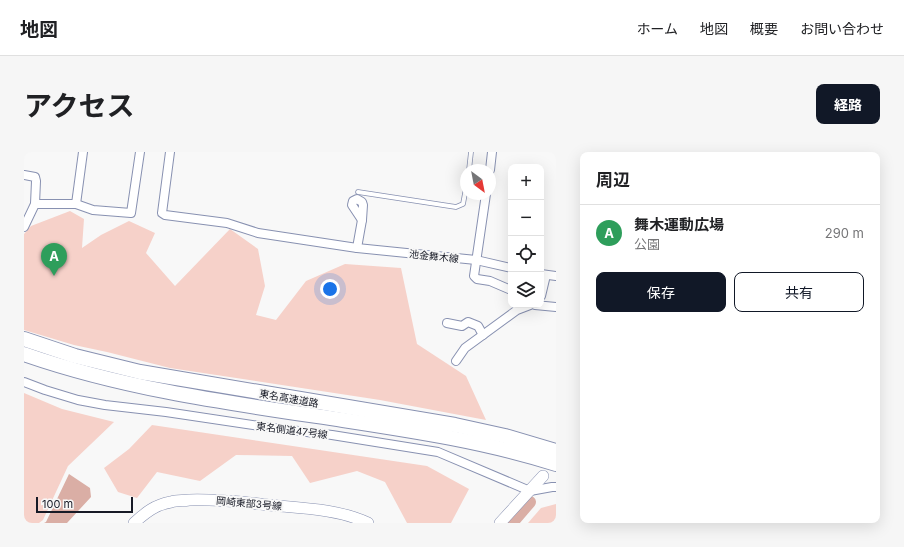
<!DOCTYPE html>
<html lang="ja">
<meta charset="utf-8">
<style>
:root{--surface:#fff;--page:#f6f6f6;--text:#202124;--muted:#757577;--line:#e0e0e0;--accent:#111827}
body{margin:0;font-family:Inter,"Noto Sans JP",sans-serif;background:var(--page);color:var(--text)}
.controls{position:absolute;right:12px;top:12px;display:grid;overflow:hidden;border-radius:8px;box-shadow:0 4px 16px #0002}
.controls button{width:36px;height:36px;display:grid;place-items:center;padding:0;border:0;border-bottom:1px solid var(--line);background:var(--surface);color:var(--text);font:20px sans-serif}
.compass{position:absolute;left:436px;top:12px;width:36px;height:36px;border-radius:50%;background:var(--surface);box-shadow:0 4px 16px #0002;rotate:148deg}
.scale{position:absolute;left:12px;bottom:10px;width:97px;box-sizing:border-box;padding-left:4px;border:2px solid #171a26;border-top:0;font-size:11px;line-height:14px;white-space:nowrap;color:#171a26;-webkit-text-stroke:3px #f8f8f8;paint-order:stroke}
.you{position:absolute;left:306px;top:137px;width:14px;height:14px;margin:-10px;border:3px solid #fff;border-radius:50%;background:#1a73e8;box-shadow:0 0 0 6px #1a73e833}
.badge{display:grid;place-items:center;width:26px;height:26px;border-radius:50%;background:var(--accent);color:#fff;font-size:13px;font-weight:700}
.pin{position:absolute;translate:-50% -33px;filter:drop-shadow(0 1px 2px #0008)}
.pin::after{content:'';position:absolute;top:21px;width:14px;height:12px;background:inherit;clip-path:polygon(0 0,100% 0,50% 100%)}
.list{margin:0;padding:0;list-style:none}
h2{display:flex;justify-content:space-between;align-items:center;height:52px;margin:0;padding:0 16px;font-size:17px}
h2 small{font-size:13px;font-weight:400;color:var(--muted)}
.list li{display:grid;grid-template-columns:26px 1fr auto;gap:12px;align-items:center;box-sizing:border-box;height:56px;padding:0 16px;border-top:1px solid var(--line)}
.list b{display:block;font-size:15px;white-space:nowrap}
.list p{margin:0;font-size:13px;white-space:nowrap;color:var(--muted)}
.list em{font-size:13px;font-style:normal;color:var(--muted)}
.actions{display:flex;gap:8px;padding:12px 16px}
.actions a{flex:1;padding:9px 0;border:1px solid var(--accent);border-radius:8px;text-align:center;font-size:14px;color:var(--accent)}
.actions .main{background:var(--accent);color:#fff}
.icon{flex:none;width:22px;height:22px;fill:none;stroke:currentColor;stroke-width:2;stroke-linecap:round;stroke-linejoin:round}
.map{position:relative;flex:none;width:532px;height:371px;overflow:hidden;border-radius:8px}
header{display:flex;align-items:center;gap:24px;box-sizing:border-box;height:56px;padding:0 20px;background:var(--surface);border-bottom:1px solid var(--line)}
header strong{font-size:19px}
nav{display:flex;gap:22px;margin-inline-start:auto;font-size:14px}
.intro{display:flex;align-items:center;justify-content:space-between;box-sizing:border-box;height:96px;padding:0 24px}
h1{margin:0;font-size:28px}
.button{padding:10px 18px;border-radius:8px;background:var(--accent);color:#fff;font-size:14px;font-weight:700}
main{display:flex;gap:24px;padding:0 24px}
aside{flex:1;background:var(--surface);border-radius:8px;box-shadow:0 4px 16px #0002}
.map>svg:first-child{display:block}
.green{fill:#f6d1c9}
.water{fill:#daaea5}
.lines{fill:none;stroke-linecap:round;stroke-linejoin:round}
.river{stroke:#daaea5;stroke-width:12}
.lane-casing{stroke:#8891b1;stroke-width:5.5}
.street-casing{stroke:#8891b1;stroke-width:10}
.secondary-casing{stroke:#8891b1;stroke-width:12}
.highway-casing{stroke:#8891b1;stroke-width:16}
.lane{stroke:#fff;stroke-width:4}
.street{stroke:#fff;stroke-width:8}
.secondary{stroke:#fff;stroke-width:11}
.highway{stroke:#fff;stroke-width:14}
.labels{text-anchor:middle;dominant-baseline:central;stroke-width:4;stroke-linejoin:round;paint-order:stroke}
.street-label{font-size:10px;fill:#171a26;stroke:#f8f8f8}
</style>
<header>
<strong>地図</strong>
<nav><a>ホーム</a><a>地図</a><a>概要</a><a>お問い合わせ</a></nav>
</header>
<div class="intro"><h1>アクセス</h1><a class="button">経路</a></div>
<main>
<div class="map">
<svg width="532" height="371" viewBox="0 0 532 371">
<rect width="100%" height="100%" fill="#f8f8f8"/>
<g class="green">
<path d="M46 59 60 67 58 96 77 83 105 69 131 81 122 101 151 134 206 77 234 97 241 134 232 163 252 168 282 129 321 112 377 116 393 192 442 224 462 268 356 248 146 216 83 200 50 193 0 178V82L7 74Z"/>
<path d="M0 241 38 257 90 270 44 314 19 368 15 371H0Z"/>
<path d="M128 273 403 314 445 337 427 371H383L361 330 333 319 286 331 268 304 212 303 176 329 133 320 113 346 94 340 80 316 105 297Z"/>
<path d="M532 352V371H504L517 356Z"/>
</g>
<path class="water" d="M45 322 66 336 67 345 43 371H20L22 370Z"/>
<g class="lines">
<path class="river" d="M488 371 506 350"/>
<g class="lane-casing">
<g id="lane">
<path d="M445 18 447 0"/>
<path d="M334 40 432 55 439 52 442 36"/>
</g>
</g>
<g class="street-casing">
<g id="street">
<path d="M146 0 138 61 141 63 203 71 234 81 333 96 452 108 487 116"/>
<path d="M466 18 468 0"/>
<path d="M0 23 11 25 12 29 11 52 0 75"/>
<path d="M462 42 450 124 453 127 466 129 487 138"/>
<path d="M333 47 338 50 339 53 338 68 328 53 329 49Z"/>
<path d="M11 52H52L69 58 107 61 116 0"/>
<path d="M52 52 59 0"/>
<path d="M333 96 338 68"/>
<path d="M517 122 532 124"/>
<path d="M517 144 522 123"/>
<path d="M511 153 532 155"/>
<path d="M423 171 438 174 444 170 454 174 459 183"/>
<path d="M432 209 441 196 493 158 506 153"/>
<path d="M0 230 21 238 54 248 81 253 142 260 249 276 308 283 414 300 506 339 528 335H532"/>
</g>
</g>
<g class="secondary-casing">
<g id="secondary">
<path d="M110 371C122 360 131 353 147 350 153 348 159 349 165 348 192 347 218 350 245 353 276 356 315 357 344 371"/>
<path d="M476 371 519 324"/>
</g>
</g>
<g class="highway-casing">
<g id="highway">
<path d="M0 187 51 204 116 220 431 273 481 284 532 299"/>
<path d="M0 202C103 238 212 252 319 268 391 279 463 290 532 312"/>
</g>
</g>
<use href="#lane" class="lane"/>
<use href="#street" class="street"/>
<use href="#secondary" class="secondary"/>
<use href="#highway" class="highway"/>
</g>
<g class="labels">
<g class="street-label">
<text transform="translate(410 104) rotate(6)">池金舞木線</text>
<text transform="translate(265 246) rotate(10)">東名高速道路</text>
<text transform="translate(268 278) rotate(7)">東名側道47号線</text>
<text transform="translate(225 351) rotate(5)">岡崎東部3号線</text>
</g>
</g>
</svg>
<div class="controls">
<button>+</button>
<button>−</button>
<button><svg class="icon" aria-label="locate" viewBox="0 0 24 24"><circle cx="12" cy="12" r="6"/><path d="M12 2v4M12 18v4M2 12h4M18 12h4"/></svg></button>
<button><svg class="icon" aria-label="layers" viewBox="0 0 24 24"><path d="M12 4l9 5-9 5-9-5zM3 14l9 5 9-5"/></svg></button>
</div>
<svg class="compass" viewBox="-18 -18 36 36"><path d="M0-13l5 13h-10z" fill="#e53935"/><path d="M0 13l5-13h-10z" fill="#757577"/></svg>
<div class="scale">100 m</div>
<div class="you"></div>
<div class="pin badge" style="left:30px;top:124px;background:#2e9e5b">A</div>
</div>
<aside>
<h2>周辺<small></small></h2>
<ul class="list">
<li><span class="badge" style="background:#2e9e5b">A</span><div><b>舞木運動広場</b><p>公園</p></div><em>290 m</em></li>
</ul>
<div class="actions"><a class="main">保存</a><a>共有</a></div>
</aside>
</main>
